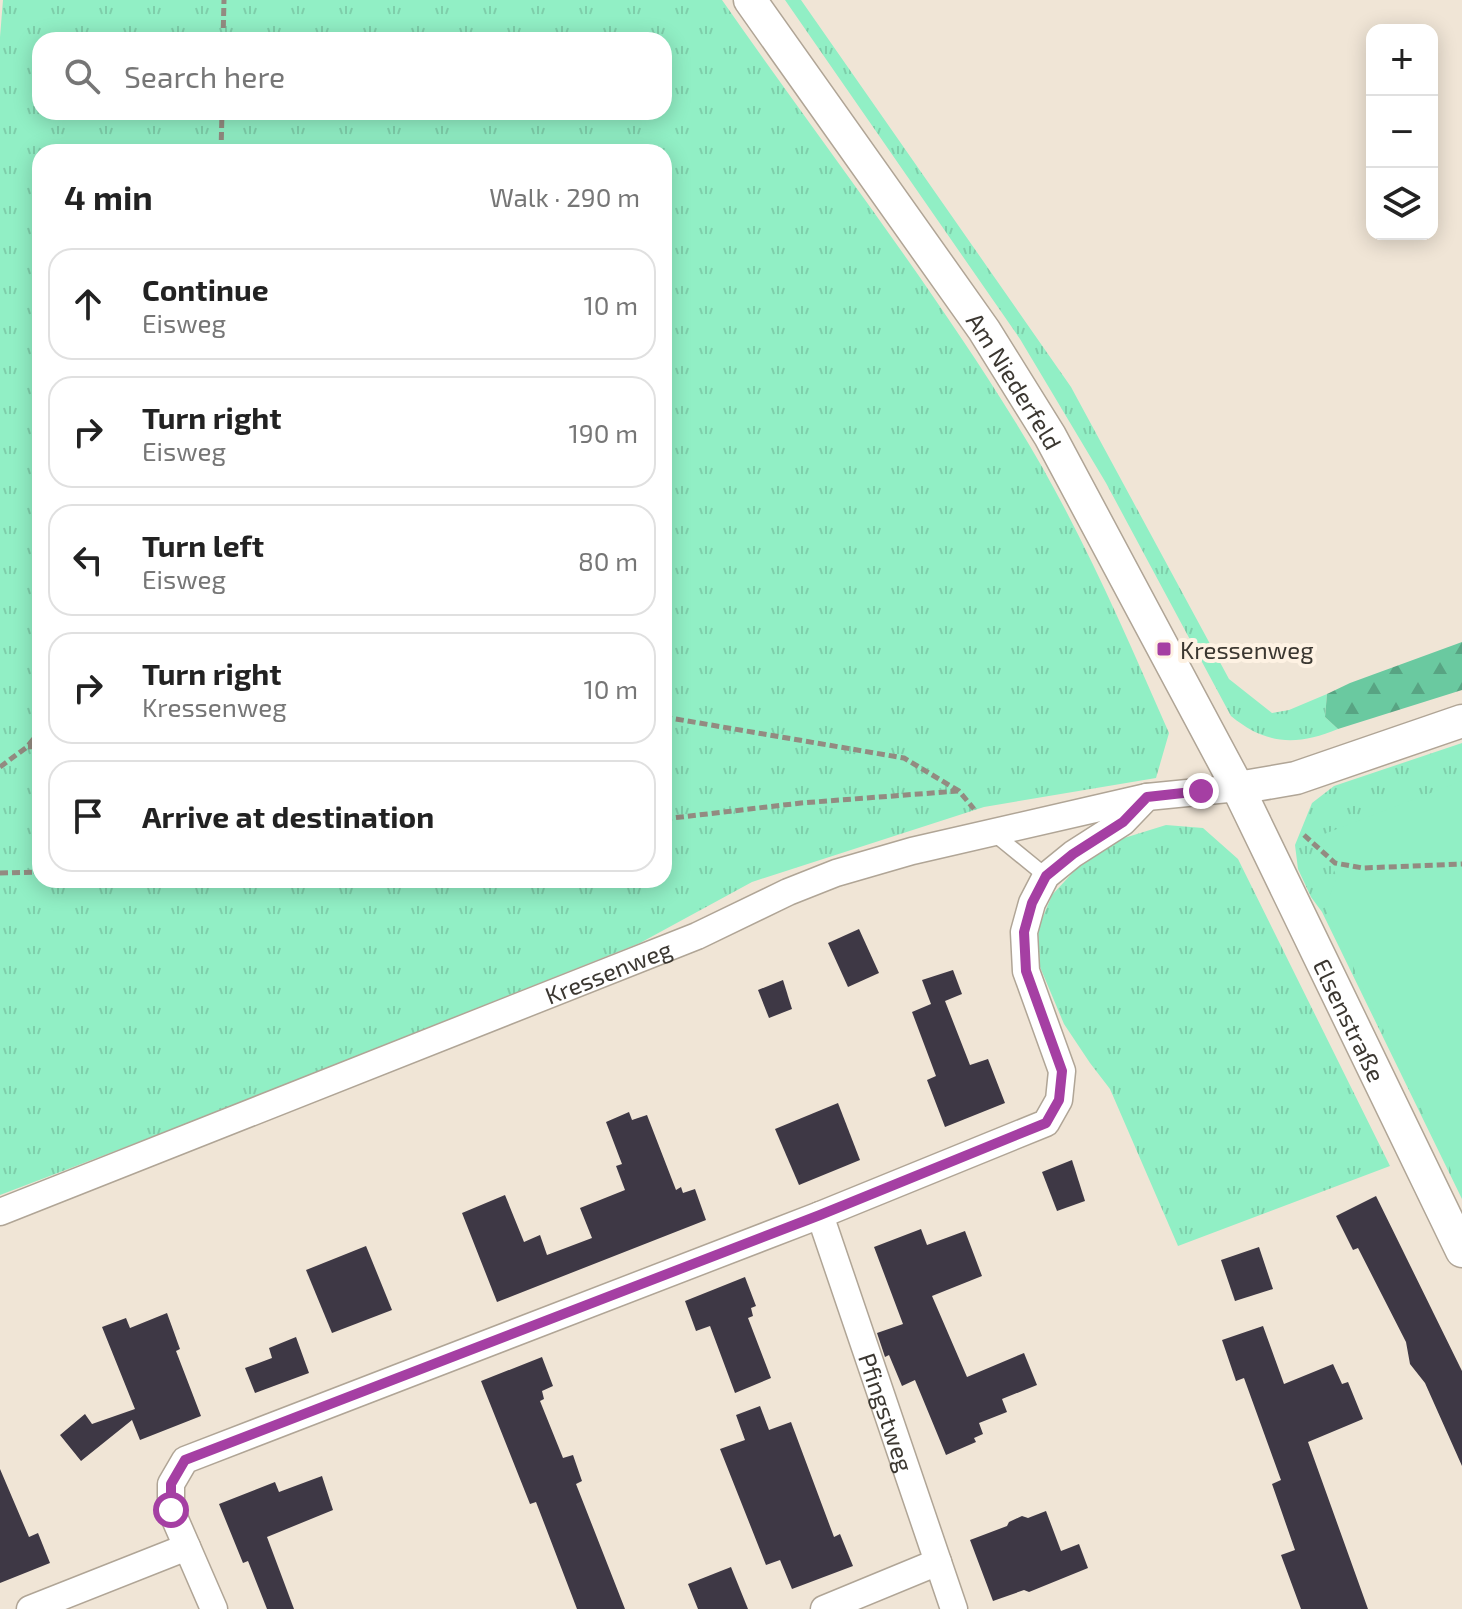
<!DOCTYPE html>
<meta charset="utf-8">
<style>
:root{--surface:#fff;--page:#f6f6f6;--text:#222;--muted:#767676;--line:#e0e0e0}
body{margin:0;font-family:"Exo 2",sans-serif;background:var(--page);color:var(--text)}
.controls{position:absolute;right:24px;top:24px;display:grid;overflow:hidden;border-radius:16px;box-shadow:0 4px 20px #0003}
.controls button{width:72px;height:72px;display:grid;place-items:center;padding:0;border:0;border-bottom:2px solid var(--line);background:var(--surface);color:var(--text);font:40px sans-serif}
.stop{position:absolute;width:24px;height:24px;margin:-18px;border:6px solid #a53fa3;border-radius:50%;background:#fff}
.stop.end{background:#a53fa3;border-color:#fff;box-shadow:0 2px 8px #0008}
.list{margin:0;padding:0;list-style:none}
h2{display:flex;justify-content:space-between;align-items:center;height:104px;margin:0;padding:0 32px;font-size:34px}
h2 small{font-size:26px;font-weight:400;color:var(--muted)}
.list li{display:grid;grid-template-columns:52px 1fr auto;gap:24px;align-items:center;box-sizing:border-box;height:112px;margin:0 16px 16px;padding:0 16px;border:2px solid var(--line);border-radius:24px}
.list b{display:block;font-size:30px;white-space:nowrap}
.list p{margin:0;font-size:26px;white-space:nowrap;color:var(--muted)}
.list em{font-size:26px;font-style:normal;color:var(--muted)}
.icon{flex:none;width:44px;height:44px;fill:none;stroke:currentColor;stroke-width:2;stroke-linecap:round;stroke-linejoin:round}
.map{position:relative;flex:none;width:1462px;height:1609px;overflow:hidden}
.search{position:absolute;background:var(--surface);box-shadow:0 4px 20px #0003;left:32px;top:32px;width:640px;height:88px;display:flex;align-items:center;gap:20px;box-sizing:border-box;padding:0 28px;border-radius:24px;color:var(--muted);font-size:30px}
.panel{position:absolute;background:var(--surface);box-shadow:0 4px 20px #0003;left:32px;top:144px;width:640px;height:744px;border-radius:24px}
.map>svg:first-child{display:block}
.grass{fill:url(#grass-tufts);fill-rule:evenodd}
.forest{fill:url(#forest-firs)}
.park{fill:#91efc5}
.building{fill:#3e3845}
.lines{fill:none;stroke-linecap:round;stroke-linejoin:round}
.service-casing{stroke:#b0a596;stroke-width:17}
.minor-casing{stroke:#b0a596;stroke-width:29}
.tertiary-casing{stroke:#b0a596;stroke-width:35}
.path{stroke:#938b81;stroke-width:5;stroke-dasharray:8 4;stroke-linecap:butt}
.service{stroke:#fff;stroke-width:14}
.minor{stroke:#fff;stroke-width:26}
.tertiary{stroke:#fff;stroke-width:32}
.route{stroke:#a53fa3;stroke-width:10}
.poi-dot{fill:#a53fa3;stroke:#fef2e3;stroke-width:3}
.labels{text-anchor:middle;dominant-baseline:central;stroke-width:8;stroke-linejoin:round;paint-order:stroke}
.street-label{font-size:24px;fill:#3b3731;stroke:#fef2e3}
.poi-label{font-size:24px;fill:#3b3731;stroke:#fef2e3;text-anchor:start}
</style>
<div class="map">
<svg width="1462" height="1609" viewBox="0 0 1462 1609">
<defs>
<pattern id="grass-tufts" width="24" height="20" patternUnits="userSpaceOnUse" patternTransform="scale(2)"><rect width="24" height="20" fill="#91efc5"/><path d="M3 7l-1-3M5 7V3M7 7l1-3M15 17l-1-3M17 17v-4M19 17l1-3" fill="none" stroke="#7eceaa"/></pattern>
<pattern id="forest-firs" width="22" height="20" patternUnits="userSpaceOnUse" patternTransform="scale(2)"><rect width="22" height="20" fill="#6ac9a0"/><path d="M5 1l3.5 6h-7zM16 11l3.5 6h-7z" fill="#58a483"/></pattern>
</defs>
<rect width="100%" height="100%" fill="#f0e5d6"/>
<g class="grass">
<path d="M3 0H722C820 141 926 277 1016 423 1077 521 1123 628 1169 733L1156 778 984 807 752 882 640 943 220 1111 0 1195V37ZM40 40H664V112H40ZM40 152H664V880H40Z"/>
<path d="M785 0H801L1071 387 1229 679 1272 713 1289 710 1327 694 1325 717 1338 729C1297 746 1266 745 1231 716L1106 483 1020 339Z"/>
<path d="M1462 743V1199L1322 912 1311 897 1298 869 1295 845 1312 803 1334 786Z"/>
<path d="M1166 825 1203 828 1238 859 1390 1166 1178 1246 1110 1089 1090 1063 1064 1024 1040 967 1038 929 1052 895 1076 869 1121 839Z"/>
</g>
<path class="forest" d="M1462 642V690L1338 729 1325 717 1327 694 1350 683Z"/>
<path class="park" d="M1462 781V1193L1325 908 1337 877 1319 836Z"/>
<g class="building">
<path d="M859 929 879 973 848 987 828 943Z"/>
<path d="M953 970 962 994 945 1001 970 1065 988 1059 1005 1103 945 1127 927 1080 936 1076 912 1012 931 1004 922 980Z"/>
<path d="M783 980 792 1009 769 1018 758 990Z"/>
<path d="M838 1103 860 1160 799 1185 775 1129Z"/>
<path d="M629 1112 632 1120 647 1115 676 1190 681 1187 683 1193 695 1189 706 1220 497 1302 462 1213 505 1195 524 1242 540 1235 547 1255 592 1238 580 1208 625 1190 616 1166 622 1164 606 1122Z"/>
<path d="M1072 1160 1085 1201 1057 1211 1042 1172Z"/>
<path d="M1376 1196 1462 1371V1466L1425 1383 1410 1364 1406 1342 1358 1248 1353 1250 1336 1216Z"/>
<path d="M921 1229 927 1245 965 1231 982 1276 932 1296 967 1377 1024 1353 1037 1385 1002 1399 1007 1412 979 1423 983 1434 974 1438 976 1442 946 1455 915 1380 902 1386 889 1355 885 1357 877 1333 903 1324 874 1247Z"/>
<path d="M366 1246 392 1310 332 1333 306 1270Z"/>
<path d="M1259 1247 1273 1289 1235 1301 1221 1260Z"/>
<path d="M745 1277 756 1306 751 1308 753 1316 748 1318 771 1378 735 1393 710 1326 696 1331 685 1301Z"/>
<path d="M167 1313 180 1349 176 1351 201 1416 140 1440 132 1420 81 1461 60 1435 85 1414 92 1424 135 1409 102 1327 126 1318 130 1328Z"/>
<path d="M1263 1326 1284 1384 1333 1364 1342 1384 1348 1382 1363 1419 1308 1442 1368 1609H1301L1281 1555 1295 1550 1272 1484 1281 1480 1244 1378 1236 1381 1222 1340Z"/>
<path d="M296 1337 309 1373 255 1393 245 1368 272 1358 269 1348Z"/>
<path d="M542 1357 553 1386 542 1391 544 1399 540 1401 563 1458 573 1455 582 1481 576 1484 625 1609H577L536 1502 530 1504 481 1381Z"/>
<path d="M760 1406 769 1430 791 1422 834 1537 840 1534 853 1566 792 1589 780 1560 766 1565 720 1449 745 1440 736 1415Z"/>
<path d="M0 1469 29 1537 38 1533 50 1563 0 1583Z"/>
<path d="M322 1476 333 1510 267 1537 294 1609H267L248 1561 243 1563 219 1504 275 1482 279 1492Z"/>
<path d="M1046 1511 1061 1551 1079 1544 1088 1568 1029 1592 1024 1590 993 1601 970 1540 1007 1526 1009 1522 1022 1516 1028 1518Z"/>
<path d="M731 1567 748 1609H698L688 1584Z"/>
</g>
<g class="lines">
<g class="service-casing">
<path id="service" d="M992 832 1046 876"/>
</g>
<g class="minor-casing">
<g id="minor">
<path id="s1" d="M0 1212 697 936 788 892 836 873 912 851 1147 797 1238 788"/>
<path id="s2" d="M820 1215 954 1609"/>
<path d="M30 1609 187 1547"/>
<path d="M214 1609 171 1510V1484L185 1460 820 1215 1046 1123 1059 1100 1062 1071 1026 971 1024 932 1032 903 1046 876 1073 854 1123 822 1147 797"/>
<path d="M824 1609 938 1562"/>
</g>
</g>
<g class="tertiary-casing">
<g id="tertiary">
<path id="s3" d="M750 0 984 330 1050 436 1238 788 1462 1251"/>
<path d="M1238 788 1296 778 1462 721"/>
</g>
</g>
<g class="path">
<path d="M223 40 224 0"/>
<path d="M221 152 222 112"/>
<path d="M664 717 904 758 959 791 974 809"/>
<path d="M28 747 40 746"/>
<path d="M0 767 27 747 40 731"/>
<path d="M664 819 801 803 958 791"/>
<path d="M1304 835 1335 863 1363 868 1462 864"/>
<path d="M0 873 40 872"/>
</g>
<use href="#service" class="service"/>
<use href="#minor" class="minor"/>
<use href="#tertiary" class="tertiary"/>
</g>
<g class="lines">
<path class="route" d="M171 1510V1484L185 1460 820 1215 1046 1123 1059 1100 1062 1071 1026 971 1024 932 1032 903 1046 876 1073 854 1123 822 1147 797 1201 791"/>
</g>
<rect class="poi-dot" x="1156" y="641" width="16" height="16" rx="4"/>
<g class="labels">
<g class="street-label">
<text stroke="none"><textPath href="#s3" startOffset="464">Am Niederfeld</textPath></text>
<text stroke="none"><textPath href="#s1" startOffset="654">Kressenweg</textPath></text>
<text stroke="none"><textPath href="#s3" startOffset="1186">Elsenstraße</textPath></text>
<text stroke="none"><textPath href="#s2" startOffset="208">Pfingstweg</textPath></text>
</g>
<g class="poi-label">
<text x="1180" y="649">Kressenweg</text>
</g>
</g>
</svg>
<div class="controls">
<button>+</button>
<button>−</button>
<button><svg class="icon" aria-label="layers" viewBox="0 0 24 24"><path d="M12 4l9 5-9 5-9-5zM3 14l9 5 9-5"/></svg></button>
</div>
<div class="stop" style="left:171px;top:1510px"></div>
<div class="stop end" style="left:1201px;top:791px"></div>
<div class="search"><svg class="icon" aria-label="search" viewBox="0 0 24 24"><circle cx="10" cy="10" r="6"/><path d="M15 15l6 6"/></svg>Search here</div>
<section class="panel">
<h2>4 min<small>Walk · 290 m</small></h2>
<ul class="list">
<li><svg class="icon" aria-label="ahead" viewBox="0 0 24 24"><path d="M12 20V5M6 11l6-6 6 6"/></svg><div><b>Continue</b><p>Eisweg</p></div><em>10 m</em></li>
<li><svg class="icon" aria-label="right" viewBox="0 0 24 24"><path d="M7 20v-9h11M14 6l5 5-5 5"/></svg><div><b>Turn right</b><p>Eisweg</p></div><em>190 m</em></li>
<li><svg class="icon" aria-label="left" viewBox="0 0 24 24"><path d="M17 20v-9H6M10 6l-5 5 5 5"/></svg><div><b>Turn left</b><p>Eisweg</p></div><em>80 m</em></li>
<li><svg class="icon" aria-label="right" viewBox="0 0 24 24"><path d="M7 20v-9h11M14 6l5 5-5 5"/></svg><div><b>Turn right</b><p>Kressenweg</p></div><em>10 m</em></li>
<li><svg class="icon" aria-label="arrive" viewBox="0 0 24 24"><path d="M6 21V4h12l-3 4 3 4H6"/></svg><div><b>Arrive at destination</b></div></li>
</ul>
</section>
</div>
